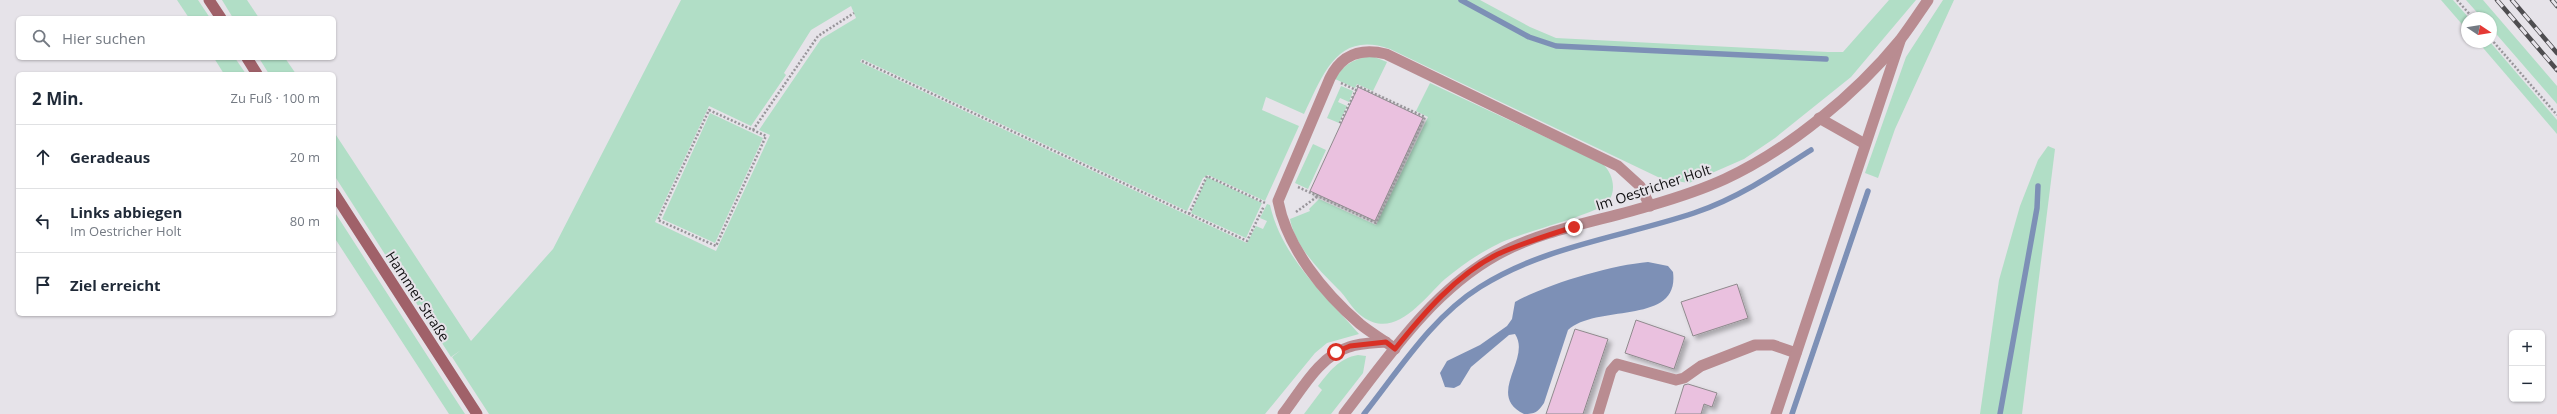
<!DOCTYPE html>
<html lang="de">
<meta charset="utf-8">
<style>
:root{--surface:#fff;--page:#f6f6f7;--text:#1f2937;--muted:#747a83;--line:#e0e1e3}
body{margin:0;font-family:"Open Sans",sans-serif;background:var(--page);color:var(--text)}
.controls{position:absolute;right:12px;bottom:12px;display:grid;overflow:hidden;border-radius:6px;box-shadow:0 1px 3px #0004}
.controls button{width:36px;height:36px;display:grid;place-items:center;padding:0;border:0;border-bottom:1px solid var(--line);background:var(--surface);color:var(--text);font:20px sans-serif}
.compass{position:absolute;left:2461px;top:12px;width:36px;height:36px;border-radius:50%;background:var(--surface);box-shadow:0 1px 3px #0004;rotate:102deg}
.stop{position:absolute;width:12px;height:12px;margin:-9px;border:3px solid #d93025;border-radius:50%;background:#fff}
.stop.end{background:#d93025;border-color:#fff;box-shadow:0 1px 4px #0008}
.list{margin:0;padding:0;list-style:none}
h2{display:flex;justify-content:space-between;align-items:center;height:52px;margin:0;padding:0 16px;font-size:17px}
h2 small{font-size:13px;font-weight:400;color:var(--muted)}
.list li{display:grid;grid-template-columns:26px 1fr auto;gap:12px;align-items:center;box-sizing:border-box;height:64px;padding:0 16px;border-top:1px solid var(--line)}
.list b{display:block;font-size:15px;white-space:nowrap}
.list p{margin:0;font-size:13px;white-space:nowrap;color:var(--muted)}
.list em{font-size:13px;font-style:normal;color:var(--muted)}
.icon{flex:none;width:22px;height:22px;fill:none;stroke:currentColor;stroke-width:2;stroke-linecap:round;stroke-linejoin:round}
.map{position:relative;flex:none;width:2557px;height:414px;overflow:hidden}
.search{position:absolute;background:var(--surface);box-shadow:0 1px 3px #0004;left:16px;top:16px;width:320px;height:44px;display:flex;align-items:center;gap:10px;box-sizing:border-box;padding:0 14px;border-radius:6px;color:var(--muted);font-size:15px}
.panel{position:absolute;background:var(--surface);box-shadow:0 1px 3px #0004;left:16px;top:72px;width:320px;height:244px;border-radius:6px}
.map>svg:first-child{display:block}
.green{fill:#b1dec6;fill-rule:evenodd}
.water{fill:#7d90b6}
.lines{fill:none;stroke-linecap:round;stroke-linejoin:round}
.stream{stroke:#7d90b6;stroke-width:5.5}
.building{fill:#eac1df;stroke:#8f8a8d;filter:url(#shadow)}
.path{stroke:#98959a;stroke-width:2.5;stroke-dasharray:2 2;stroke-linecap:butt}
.service{stroke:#b98c91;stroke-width:11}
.minor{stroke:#b98c91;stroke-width:11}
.secondary{stroke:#a06169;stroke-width:11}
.rail-casing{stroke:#4e4d50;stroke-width:4.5}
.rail{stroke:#e6e3e9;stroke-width:3;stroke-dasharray:9;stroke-linecap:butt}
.route{stroke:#d93025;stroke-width:5}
.labels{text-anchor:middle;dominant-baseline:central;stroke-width:4;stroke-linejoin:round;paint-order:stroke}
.street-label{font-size:14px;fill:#111012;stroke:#e6e3e9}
</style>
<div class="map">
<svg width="2557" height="414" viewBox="0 0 2557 414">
<defs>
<filter id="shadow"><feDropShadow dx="3.5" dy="3.5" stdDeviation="2" flood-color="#0004"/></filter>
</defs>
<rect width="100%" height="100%" fill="#e6e3e9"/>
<g class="green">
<path d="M177 0H198L210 18H189Z"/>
<path d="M222 0H247L259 18H233Z"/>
<path d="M681 0H1480L1530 27 1556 38 1828 52H1843L1889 0H1916L1851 77 1775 138 1744 159 1689 183 1662 179 1390 49C1337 30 1323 75 1304 114L1266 97 1262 110 1299 126 1265 201 1208 175 1203 178 1187 211 862 59 860 62 1247 243 1256 226 1263 229 1267 221 1260 218 1267 204 1270 205C1282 258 1325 295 1359 334L1327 343 1315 353 1265 414H489L452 357 461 350 451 357 334 175V132L471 341 553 249ZM851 6 856 18 821 39 759 130 770 135 716 251 655 222 709 106 751 126 786 75 784 73 811 30Z"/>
<path d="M1943 0H1954L1895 129 1878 178 1865 173 1906 57Z"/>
<path d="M2441 0H2453L2469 18 2467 30Z"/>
<path d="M2466 0H2483L2557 86V104L2491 28V18H2482Z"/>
<path d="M2478 42H2490L2557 120V134Z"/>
<path d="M1372 56 1387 62 1373 91 1357 84 1355 88 1335 79C1345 63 1354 59 1372 56Z"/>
<path d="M214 58H235L246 74H224Z"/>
<path d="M259 58H285L296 74H269Z"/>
<path d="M1430 83 1603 164C1613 174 1617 190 1608 202 1598 214 1519 233 1498 244 1479 253 1461 266 1445 279 1423 299 1396 340 1363 317 1352 310 1347 297 1337 288 1319 270 1295 246 1290 219L1310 211 1309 209 1319 199 1376 225 1428 117 1416 111Z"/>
<path d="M1341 86 1353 91 1349 102 1340 98 1338 102 1347 106 1339 123 1327 118Z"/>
<path d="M710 113 763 138 715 243 662 219Z"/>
<path d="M1313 144 1326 150 1308 189 1295 183Z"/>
<path d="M2048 146 2055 149 2022 414H1980L1999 280 2020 206 2038 160Z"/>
<path d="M1207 177 1262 203 1246 238 1191 213Z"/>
<path d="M334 211 452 394 465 414H449L334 237Z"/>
<path d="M1358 355 1366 356 1363 373 1331 414H1304L1322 390 1318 386C1329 372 1339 358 1358 355Z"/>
</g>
<path class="water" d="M1648 262 1668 266 1673 272C1680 326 1597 303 1568 330L1544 403C1538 412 1535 414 1524 414 1485 395 1532 359 1515 334L1509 335 1471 367 1460 385 1454 388 1445 387 1440 373 1447 361 1480 345 1507 326 1512 319 1515 302C1547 284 1612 265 1648 262Z"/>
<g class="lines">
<g class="stream">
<path d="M1461 0 1529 37 1556 46 1826 59"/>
<path d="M1364 414C1399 370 1432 317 1480 287 1545 246 1622 237 1694 213 1736 199 1774 174 1811 150"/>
<path d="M1792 414 1868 191"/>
<path d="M2000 414 2037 208 2038 186"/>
</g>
</g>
<g class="building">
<path d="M1358 87 1423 118 1375 221 1310 191Z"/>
<path d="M1737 284 1748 318 1693 336 1681 302Z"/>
<path d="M1636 320 1685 337 1674 369 1625 353Z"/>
<path d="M1575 329 1608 339 1583 414H1546Z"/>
<path d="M1688 384 1717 393 1712 407 1704 404 1701 414H1675L1684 385Z"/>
</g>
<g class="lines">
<g class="path">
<path d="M2457 0 2473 18"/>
<path d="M2491 39 2557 115"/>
<path d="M862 61 1247 241 1264 206"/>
<path d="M1341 83 1356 90"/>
<path d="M709 110 766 136 716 246 658 220Z"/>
<path d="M753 130 818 36 854 13"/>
<path d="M1298 187 1376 223 1425 117 1358 86 1339 125"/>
<path d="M1296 212 1318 196"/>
<path d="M1189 214 1207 176 1265 203"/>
</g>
<g class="service">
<path d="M1819 118 1865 144"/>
<path d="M1395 349C1384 340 1371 333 1360 324 1324 293 1287 248 1278 201L1330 78C1342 54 1361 48 1386 54L1618 166 1640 186 1650 206"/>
<path d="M1283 414C1301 391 1319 356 1349 347 1360 343 1374 343 1386 342"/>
<path d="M1598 414 1611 371 1617 364 1676 380 1684 378 1701 366 1755 345H1773L1796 353"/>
<path d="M1776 414 1900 41"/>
</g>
<path class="minor" d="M1344 414C1388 357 1432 291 1497 255 1543 229 1601 221 1652 205 1676 198 1701 190 1725 179 1788 150 1856 94 1900 40 1910 27 1919 13 1928 0"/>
<g class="secondary">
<path d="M209 0 221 18"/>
<path d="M247 58 257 74"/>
<path d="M334 193 477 414"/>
</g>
<g class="rail-casing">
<g id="rail">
<path d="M2497 0 2557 70"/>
<path d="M2512 0 2557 53"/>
<path d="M2552 0 2557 6"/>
</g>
</g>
<use href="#rail" class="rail"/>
</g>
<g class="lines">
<path class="route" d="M1336 352 1350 346 1386 342 1395 349C1423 314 1457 274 1498 254 1523 243 1548 235 1574 227"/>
</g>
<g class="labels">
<g class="street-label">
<text transform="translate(1653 187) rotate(-18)">Im Oestricher Holt</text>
<text transform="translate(418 296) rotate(57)">Hammer Straße</text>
</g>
</g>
</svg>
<div class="controls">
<button>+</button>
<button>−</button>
</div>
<svg class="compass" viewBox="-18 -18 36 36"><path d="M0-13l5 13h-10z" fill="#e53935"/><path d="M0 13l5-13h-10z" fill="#747a83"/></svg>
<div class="stop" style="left:1336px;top:352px"></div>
<div class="stop end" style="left:1574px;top:227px"></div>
<div class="search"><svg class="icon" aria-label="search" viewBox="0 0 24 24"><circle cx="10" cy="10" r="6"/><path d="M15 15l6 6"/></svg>Hier suchen</div>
<section class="panel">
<h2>2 Min.<small>Zu Fuß · 100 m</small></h2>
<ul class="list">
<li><svg class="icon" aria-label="ahead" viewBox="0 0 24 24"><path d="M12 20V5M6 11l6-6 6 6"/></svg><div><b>Geradeaus</b></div><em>20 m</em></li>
<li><svg class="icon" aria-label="left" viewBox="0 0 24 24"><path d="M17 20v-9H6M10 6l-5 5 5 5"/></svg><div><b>Links abbiegen</b><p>Im Oestricher Holt</p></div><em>80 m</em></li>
<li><svg class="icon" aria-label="arrive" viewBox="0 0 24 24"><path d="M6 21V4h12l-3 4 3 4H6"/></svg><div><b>Ziel erreicht</b></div></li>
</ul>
</section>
</div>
